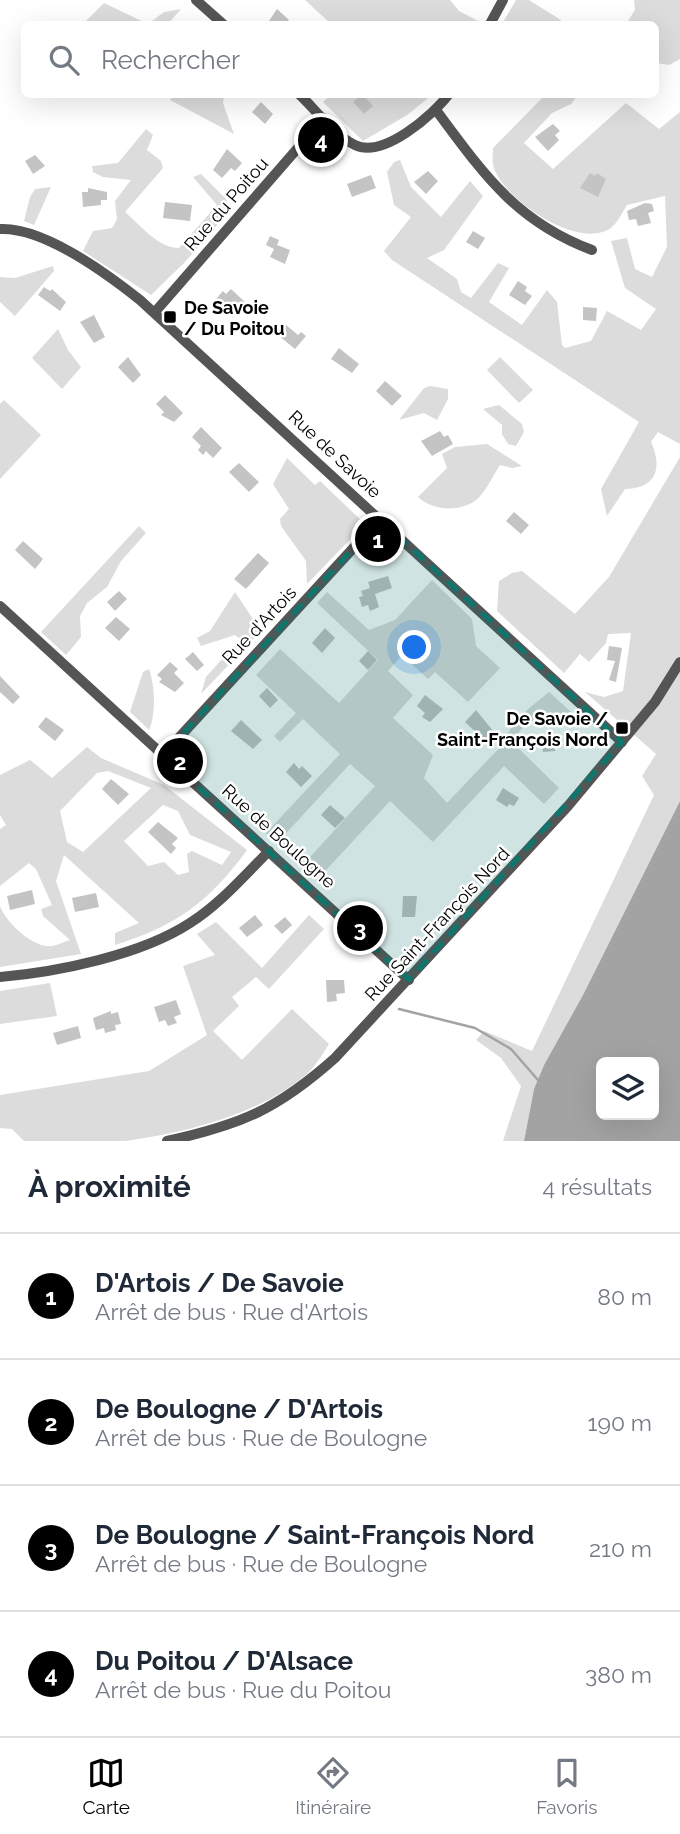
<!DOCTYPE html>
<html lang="fr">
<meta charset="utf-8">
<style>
:root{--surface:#fff;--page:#f6f6f7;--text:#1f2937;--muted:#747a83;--line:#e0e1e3;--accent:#000}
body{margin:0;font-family:Raleway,sans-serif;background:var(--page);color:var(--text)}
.controls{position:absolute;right:21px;bottom:21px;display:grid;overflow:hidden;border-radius:10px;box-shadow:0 7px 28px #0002}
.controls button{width:63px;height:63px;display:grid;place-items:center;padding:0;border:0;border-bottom:2px solid var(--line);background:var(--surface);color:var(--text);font:35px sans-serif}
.you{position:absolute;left:415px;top:648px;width:24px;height:24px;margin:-18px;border:5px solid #fff;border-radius:50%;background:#1a73e8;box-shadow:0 0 0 10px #1a73e833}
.badge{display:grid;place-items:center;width:46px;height:46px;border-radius:50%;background:var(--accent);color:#fff;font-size:23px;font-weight:700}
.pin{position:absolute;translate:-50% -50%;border:4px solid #fff;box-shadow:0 2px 7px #0006}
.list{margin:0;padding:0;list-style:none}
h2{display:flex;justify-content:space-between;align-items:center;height:91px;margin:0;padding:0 28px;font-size:30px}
h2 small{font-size:23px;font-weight:400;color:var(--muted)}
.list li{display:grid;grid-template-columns:46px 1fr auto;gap:21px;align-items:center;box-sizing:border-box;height:126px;padding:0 28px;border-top:2px solid var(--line)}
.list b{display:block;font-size:26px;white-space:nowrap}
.list p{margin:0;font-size:23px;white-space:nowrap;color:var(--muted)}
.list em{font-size:23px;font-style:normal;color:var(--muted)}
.icon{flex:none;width:38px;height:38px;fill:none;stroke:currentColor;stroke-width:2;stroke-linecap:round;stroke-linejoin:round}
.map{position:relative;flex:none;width:680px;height:1141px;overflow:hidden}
.search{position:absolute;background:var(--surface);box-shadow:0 7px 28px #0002;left:21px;right:21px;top:21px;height:77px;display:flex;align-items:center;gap:18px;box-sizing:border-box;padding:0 24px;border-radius:10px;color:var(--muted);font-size:26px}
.sheet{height:595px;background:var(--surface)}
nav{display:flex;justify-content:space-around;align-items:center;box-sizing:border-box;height:98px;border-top:2px solid var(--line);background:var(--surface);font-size:19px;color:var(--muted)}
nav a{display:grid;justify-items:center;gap:4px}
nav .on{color:var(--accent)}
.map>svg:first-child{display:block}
.green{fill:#dcdcdc;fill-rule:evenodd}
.water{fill:#a3a3a3;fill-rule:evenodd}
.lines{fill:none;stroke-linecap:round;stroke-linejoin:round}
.stream{stroke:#a3a3a3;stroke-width:2.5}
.building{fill:#c4c4c4}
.minor{stroke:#555;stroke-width:10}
.marked{fill:#0f766e;fill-opacity:0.2;stroke:#0f766e;stroke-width:5;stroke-dasharray:14 9;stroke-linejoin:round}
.poi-dot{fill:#000;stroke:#fff;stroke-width:2.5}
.labels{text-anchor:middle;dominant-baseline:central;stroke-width:5;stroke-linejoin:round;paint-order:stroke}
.street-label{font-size:18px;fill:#000;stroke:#fff}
.poi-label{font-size:18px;font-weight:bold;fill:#000;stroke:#fff;text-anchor:start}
</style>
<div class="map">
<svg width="680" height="1141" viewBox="0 0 680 1141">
<rect width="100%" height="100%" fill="#fff"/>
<g class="green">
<path d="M305 0H450L459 11 478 21 476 24H331Z"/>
<path d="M516 0H529L561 20 560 24H502Z"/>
<path d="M634 0H680V59L669 65 656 63V24H626L635 10Z"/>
<path d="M104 3 148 24 164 12 181 9 168 24H83Z"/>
<path d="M174 95H224L223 103 234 134 170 100Z"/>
<path d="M331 95H432L407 115 363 141 323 102Z"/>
<path d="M545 95 577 96 571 104 552 113 524 143 553 169 626 103 659 129 680 112V444L658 432 651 442C663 468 656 489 625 489L607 516 601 489 639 422 392 260 384 251 411 217 394 205 387 172 394 162 400 160 411 187 441 217 470 181 483 196 444 250 427 258 457 279 461 292 471 298 498 263 509 268 489 302 522 325 547 290 557 302 562 345 565 348 591 341 607 311 641 330 656 309 625 288 611 241 627 238 635 269 652 277 667 247 665 196 627 205C623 211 618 222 612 227 580 253 500 197 493 165 492 160 493 153 493 148Z"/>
<path d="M146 129 153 135 147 150 161 161 163 168 125 212C140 225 158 248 179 248L217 205 193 177 201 174 226 199 230 210 185 262 151 295 83 251 93 231 112 228 117 219 115 201 131 180 103 177 93 172 92 166 118 163Z"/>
<path d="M51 187 34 225 24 221 30 197 35 189Z"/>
<path d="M53 266 54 271 15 316 0 302V277L15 278Z"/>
<path d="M58 329 68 350 81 367 62 389 32 358Z"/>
<path d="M500 357 533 390 519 403 487 370Z"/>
<path d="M430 386 448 389V399L437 420 424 413 399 420 424 388Z"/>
<path d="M4 400 41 435 0 479V404Z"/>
<path d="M499 405 522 424 524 432 516 446 508 444 502 434V425L483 409Z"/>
<path d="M487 444 522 466 512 468 500 465C493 475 485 494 475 501 458 512 433 511 418 497L447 468 442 454 455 447Z"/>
<path d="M680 457V801L583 995 544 1065 534 1089 524 1141H503L521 1086 501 1058 476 1040 484 1031 532 1051 654 795 642 776 656 754 585 692 604 697 623 691 631 633 608 634 606 643 589 662 580 654 564 673 497 611 499 581 512 573 522 571 575 614 609 577Z"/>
<path d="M287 458 315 485 320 481 365 524 307 584 306 561 281 526 280 519 289 509 273 484Z"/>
<path d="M139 526 146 533 121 561 107 587 87 603 80 616 81 637 66 655 41 632Z"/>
<path d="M432 580 472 619 476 646 500 668 468 702 435 672 428 679 402 655 388 671 413 695 393 718 433 755 424 778 447 803 504 743C511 720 531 707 549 692L571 712C548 718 518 717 515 745L559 788 544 804 504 766 433 842 390 801 316 881 301 867 375 786 350 764 277 843 266 833 340 754 303 719 280 742 274 736 296 713 256 675 280 649 339 703 378 660 317 603 327 592 369 630 395 620Z"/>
<path d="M235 592 261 631 201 694 206 677 240 639 235 635 201 646 197 638 210 631Z"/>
<path d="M149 669C155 686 156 714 149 730L130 712 143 672Z"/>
<path d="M87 747 101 758 164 785 247 850C209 902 176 926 115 945V933L139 923 64 855 56 881 81 954 0 967V906C5 921 31 946 48 946 54 947 63 942 70 940L43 916 41 909 52 905 36 869 29 863 0 886V829L6 825 0 815V775L30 760 52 778ZM108 771 151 788 83 852 67 842 60 811 97 773ZM163 805 178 811 190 835 231 852 222 865 192 851 187 854 189 872 178 875 164 862 148 866 124 841Z"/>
<path d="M309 915 324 929 269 989 256 977 232 997 239 1006 213 1031 242 1060 292 1009 329 1044C323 1053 317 1064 310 1071 265 1113 186 1133 126 1141 93 1141 57 1141 24 1141L12 1129 0 1128V1095L149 1071 207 1035 183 966 215 955 197 934 216 922 262 968Z"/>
<path d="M50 983 57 1016 0 1024V991Z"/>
</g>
<path class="water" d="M680 801V1141H524L534 1089 544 1065 583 995ZM601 1062H654V1115H601Z"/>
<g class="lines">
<path class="stream" d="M399 1009 475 1028 511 1049 538 1080"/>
</g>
<g class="building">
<path d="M277 9 289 20 285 24H267Z"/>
<path d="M362 94 373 106 364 114 353 102Z"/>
<path d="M261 102 273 114 265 124 252 112Z"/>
<path d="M553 124 560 131 555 135 559 140 548 151 535 137Z"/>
<path d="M227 149 242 163 235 171 231 168 222 178 213 170Z"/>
<path d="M35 155 45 166 33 174 25 161Z"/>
<path d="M428 171 438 181 426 194 414 182Z"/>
<path d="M590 173 595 176 597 173 606 179 598 197 580 188Z"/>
<path d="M371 175 376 188 352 197 347 184Z"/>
<path d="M88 188 107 192V200H101V205L83 207 82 192H88Z"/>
<path d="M165 202 192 205 190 221 163 218Z"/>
<path d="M645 203 652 204 654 211 648 213 651 223 638 226 636 219 629 220 627 211Z"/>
<path d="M473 231 485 238 478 249 466 242Z"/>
<path d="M270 236 279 240 277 245 290 250 285 264 270 257 274 249 266 245Z"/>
<path d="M518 281 527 287 525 291 532 296 525 305 509 295Z"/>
<path d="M44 287 50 291 52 289 66 302 60 311 38 295Z"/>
<path d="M231 289 246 303 233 317 215 300 223 291 226 294Z"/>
<path d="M583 307 597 308 596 321 583 320Z"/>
<path d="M94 315 105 337 94 343 80 322Z"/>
<path d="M286 325 298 335 301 332 306 336 295 349 278 335Z"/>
<path d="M339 348 359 364 352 373 331 359Z"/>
<path d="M128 357 141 375 133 383 118 367Z"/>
<path d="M385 381 402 396 392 406 376 391Z"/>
<path d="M165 395 183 413 174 422 161 415 164 412 156 404Z"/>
<path d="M201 427 222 448 213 458 206 451 203 455 198 450 201 446 192 437Z"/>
<path d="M440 431 444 437 448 435 453 444 432 456 421 441Z"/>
<path d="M239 463 259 482 249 492 229 472Z"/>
<path d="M514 512 529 525 521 534 506 521Z"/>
<path d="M23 541 43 559 35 569 15 550Z"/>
<path d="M258 553 269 563 246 589 234 579Z"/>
<path d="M388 576 392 588 375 594 379 607 370 611 368 605 362 607 359 597 363 596 361 591 370 588 368 582Z"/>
<path d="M119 591 127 599 115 611 107 602Z"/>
<path d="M116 617 130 629 119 641 105 628Z"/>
<path d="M325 628 335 638 322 653 312 643Z"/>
<path d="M609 646 622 648 616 682 609 680 615 661 607 660Z"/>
<path d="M368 651 377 660 368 670 359 661Z"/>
<path d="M193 652 204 665 197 671 185 659Z"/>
<path d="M170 662 178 669 174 673 184 683 175 692 159 682 162 679 157 675Z"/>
<path d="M0 676 20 697 13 704 0 692Z"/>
<path d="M267 688 278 700 270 708 259 696Z"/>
<path d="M425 695 443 709 430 722 422 717 425 713 417 706Z"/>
<path d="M476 710 494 732 485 741 465 722Z"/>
<path d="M46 717 64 730 55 741 38 727Z"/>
<path d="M241 720 262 740 253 749 231 731Z"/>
<path d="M554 737 555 751 543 752 541 738Z"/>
<path d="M294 763 299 769 302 766 312 776 301 787 286 772Z"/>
<path d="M111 779 129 794 118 805 102 789Z"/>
<path d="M503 788 519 798 514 806 509 804 507 807 496 800Z"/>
<path d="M330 805 345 818 335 828 321 815Z"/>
<path d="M158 822 178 838 172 844 176 848 171 854 148 832Z"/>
<path d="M32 890 35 904 10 910 7 896Z"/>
<path d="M96 893 99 907 75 912 72 898Z"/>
<path d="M403 896H417L415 917H402Z"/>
<path d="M255 915 263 925 247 937 239 928Z"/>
<path d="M285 917 292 925 282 934 274 926Z"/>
<path d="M326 980H344L345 993 336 994 337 1001 327 1002Z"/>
<path d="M176 1000 181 1014 174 1017 177 1023 168 1026 165 1020 159 1022 154 1007Z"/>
<path d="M111 1011V1014L118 1012 121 1024 115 1025 116 1030 105 1033 104 1028 96 1030 93 1018Z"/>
<path d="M78 1026 81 1038 57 1045 53 1033Z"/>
</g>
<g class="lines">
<g class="minor">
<path d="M196 0 223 24"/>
<path d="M490 24 503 0"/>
<path d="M299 94C316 110 334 135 355 145 383 159 433 115 449 94"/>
<path d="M436 110C483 173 515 221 592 250"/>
<path d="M0 229C44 227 106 273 140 300L622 742"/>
<path d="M155 312 324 118"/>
<path d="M0 606 409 980"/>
<path d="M163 755 380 519"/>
<path d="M0 977C58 972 141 955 190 923 220 904 244 876 269 851"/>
<path d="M167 1141C241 1125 278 1109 335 1058L568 806 655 702 680 662"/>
</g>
</g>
<path class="marked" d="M380 519 622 742 409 980 163 755Z"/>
<g class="poi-dot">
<rect x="163" y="310" width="14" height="14" rx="3.5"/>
<rect x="615" y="721" width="14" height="14" rx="3.5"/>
</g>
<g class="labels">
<g class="street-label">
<text transform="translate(226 204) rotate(-49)">Rue du Poitou</text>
<text transform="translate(335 454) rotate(43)">Rue de Savoie</text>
<text transform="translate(259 625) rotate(-47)">Rue d'Artois</text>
<text transform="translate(279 836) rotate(42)">Rue de Boulogne</text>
<text transform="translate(437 924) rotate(-47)">Rue Saint-François Nord</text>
</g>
<g class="poi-label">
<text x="184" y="307">De Savoie<tspan x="184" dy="21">/ Du Poitou</tspan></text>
<text x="608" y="718" text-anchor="end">De Savoie /<tspan x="608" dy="21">Saint-François Nord</tspan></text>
</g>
</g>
</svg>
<div class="controls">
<button><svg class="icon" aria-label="layers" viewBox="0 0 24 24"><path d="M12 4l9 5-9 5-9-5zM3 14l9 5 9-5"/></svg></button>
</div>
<div class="you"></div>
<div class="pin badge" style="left:378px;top:539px">1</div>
<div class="pin badge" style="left:180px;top:761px">2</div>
<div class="pin badge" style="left:360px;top:928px">3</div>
<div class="pin badge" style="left:321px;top:140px">4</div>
<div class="search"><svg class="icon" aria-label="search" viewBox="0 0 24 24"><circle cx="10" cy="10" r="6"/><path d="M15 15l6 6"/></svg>Rechercher</div>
</div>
<section class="sheet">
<h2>À proximité<small>4 résultats</small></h2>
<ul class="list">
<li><span class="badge">1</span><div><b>D'Artois / De Savoie</b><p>Arrêt de bus · Rue d'Artois</p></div><em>80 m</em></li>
<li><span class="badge">2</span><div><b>De Boulogne / D'Artois</b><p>Arrêt de bus · Rue de Boulogne</p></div><em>190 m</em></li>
<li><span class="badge">3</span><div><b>De Boulogne / Saint-François Nord</b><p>Arrêt de bus · Rue de Boulogne</p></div><em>210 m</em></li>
<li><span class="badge">4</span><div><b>Du Poitou / D'Alsace</b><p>Arrêt de bus · Rue du Poitou</p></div><em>380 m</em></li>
</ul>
</section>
<nav>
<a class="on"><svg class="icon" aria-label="map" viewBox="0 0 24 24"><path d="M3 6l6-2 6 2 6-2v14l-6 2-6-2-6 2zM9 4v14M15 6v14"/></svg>Carte</a>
<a><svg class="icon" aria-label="directions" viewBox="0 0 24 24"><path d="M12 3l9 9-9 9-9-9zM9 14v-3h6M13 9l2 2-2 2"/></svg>Itinéraire</a>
<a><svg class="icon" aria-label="saved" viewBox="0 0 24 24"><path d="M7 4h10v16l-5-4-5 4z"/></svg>Favoris</a>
</nav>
